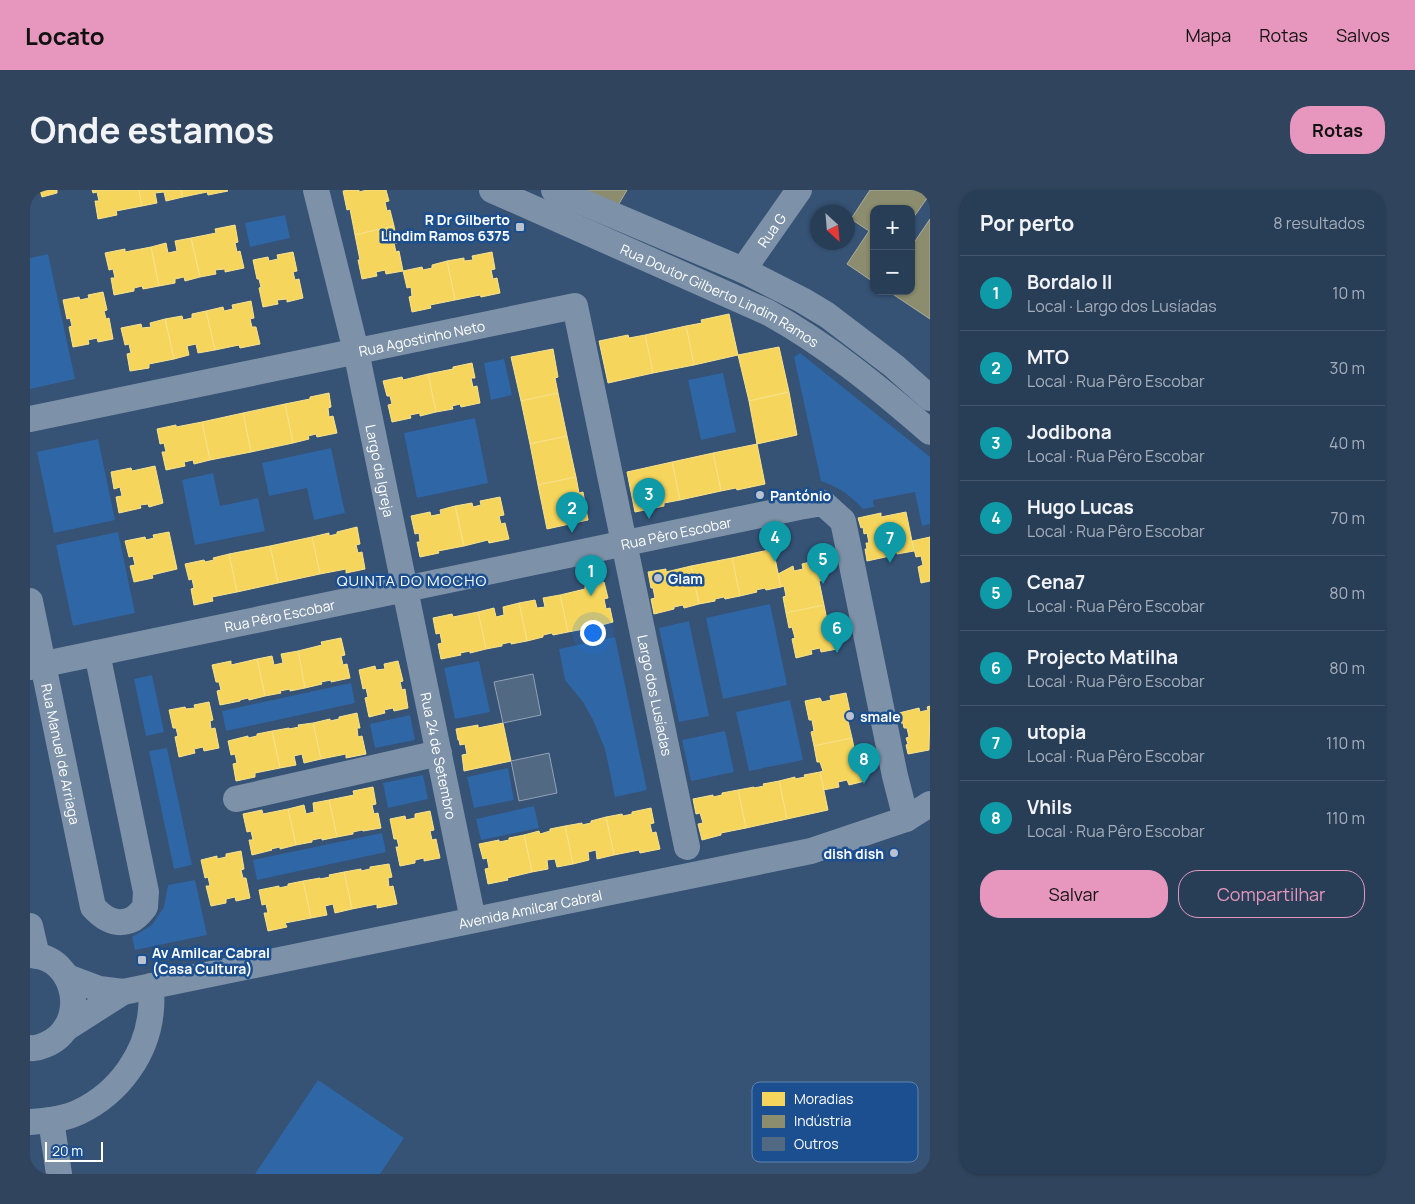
<!DOCTYPE html>
<html lang="pt">
<meta charset="utf-8">
<style>
:root{--surface:#283e57;--page:#30455d;--text:#f1f3f6;--muted:#a5aeba;--line:#44576d;--accent:#e797bd}
body{margin:0;font-family:Manrope,sans-serif;background:var(--page);color:var(--text)}
.controls{position:absolute;right:15px;top:15px;display:grid;overflow:hidden;border-radius:10px;box-shadow:0 1px 4px #0004}
.controls button{width:45px;height:45px;display:grid;place-items:center;padding:0;border:0;border-bottom:1px solid var(--line);background:var(--surface);color:var(--text);font:25px sans-serif}
.compass{position:absolute;left:780px;top:15px;width:45px;height:45px;border-radius:50%;background:var(--surface);box-shadow:0 1px 4px #0004;rotate:154deg}
.scale{position:absolute;left:15px;bottom:12px;width:58px;box-sizing:border-box;padding-left:5px;border:2px solid #fff;border-top:0;font-size:14px;line-height:18px;white-space:nowrap;color:#fff;-webkit-text-stroke:4px #1b4f8f;paint-order:stroke}
.you{position:absolute;left:562px;top:442px;width:18px;height:18px;margin:-12px;border:4px solid #fff;border-radius:50%;background:#1a73e8;box-shadow:0 0 0 8px #1a73e833}
.badge{display:grid;place-items:center;width:32px;height:32px;border-radius:50%;background:var(--accent);color:#fff;font-size:16px;font-weight:700}
.pin{position:absolute;translate:-50% -41px;filter:drop-shadow(0 1px 2px #0008)}
.pin::after{content:'';position:absolute;top:26px;width:18px;height:15px;background:inherit;clip-path:polygon(0 0,100% 0,50% 100%)}
.list{margin:0;padding:0;list-style:none}
h2{display:flex;justify-content:space-between;align-items:center;height:65px;margin:0;padding:0 20px;font-size:21px}
h2 small{font-size:16px;font-weight:400;color:var(--muted)}
.list li{display:grid;grid-template-columns:32px 1fr auto;gap:15px;align-items:center;box-sizing:border-box;height:75px;padding:0 20px;border-top:1px solid var(--line)}
.list b{display:block;font-size:19px;white-space:nowrap}
.list p{margin:0;font-size:16px;white-space:nowrap;color:var(--muted)}
.list em{font-size:16px;font-style:normal;color:var(--muted)}
.actions{display:flex;gap:10px;padding:15px 20px}
.actions a{flex:1;padding:11px 0;border:1px solid var(--accent);border-radius:20px;text-align:center;font-size:18px;color:var(--accent)}
.actions .main{background:var(--accent);color:#111}
.map{position:relative;flex:none;width:900px;height:984px;overflow:hidden;border-radius:20px}
header{display:flex;align-items:center;gap:30px;box-sizing:border-box;height:70px;padding:0 25px;background:var(--accent);color:#111}
header strong{font-size:24px}
nav{display:flex;gap:28px;margin-inline-start:auto;font-size:18px}
.intro{display:flex;align-items:center;justify-content:space-between;box-sizing:border-box;height:120px;padding:0 30px}
h1{margin:0;font-size:35px}
.button{padding:12px 22px;border-radius:20px;background:var(--accent);color:#111;font-size:18px;font-weight:700}
main{display:flex;gap:30px;padding:0 30px}
aside{flex:1;background:var(--surface);border-radius:20px;box-shadow:0 1px 4px #0004}
.map>svg:first-child{display:block}
.green{fill:#2f66a5}
.homes{fill:#f6d55c;stroke:#f9e28d}
.industry{fill:#8c8c6e;stroke:#aeae9a}
.building{fill:#526984;stroke:#92a2b6}
.lines{fill:none;stroke-linecap:round;stroke-linejoin:round}
.minor{stroke:#7d92a8;stroke-width:26}
.poi-dot{fill:#b9c2ce;stroke:#1b4f8f;stroke-width:2}
.labels{text-anchor:middle;dominant-baseline:central;stroke-width:5;stroke-linejoin:round;paint-order:stroke}
.poi-label{font-size:14px;font-weight:bold;fill:#fff;stroke:#1b4f8f;text-anchor:start}
.street-label{font-size:14px;fill:#fff;stroke:#1b4f8f}
.neighbourhood-label{font-size:15px;letter-spacing:1px;fill:#fff;stroke:#1b4f8f}
.key{fill:#1b4f8f;stroke:#5f84b1;stroke-width:1}
.key-label{font-size:14px;fill:#fff}
</style>
<header>
<strong>Locato</strong>
<nav><a>Mapa</a><a>Rotas</a><a>Salvos</a></nav>
</header>
<div class="intro"><h1>Onde estamos</h1><a class="button">Rotas</a></div>
<main>
<div class="map">
<svg width="900" height="984" viewBox="0 0 900 984">
<rect width="100%" height="100%" fill="#365274"/>
<g class="green">
<path d="M255 25 260 48 220 57 215 33Z"/>
<path d="M18 64 45 189 0 199V68Z"/>
<path d="M770 163 900 267V334L892 336 885 302 843 310 844 317 833 319C819 304 810 298 791 291L764 167Z"/>
<path d="M474 169 482 205 461 210 454 173Z"/>
<path d="M693 183 706 242 671 250 658 190Z"/>
<path d="M445 228 458 293 387 308 374 243Z"/>
<path d="M68 249 85 330 24 343 7 262Z"/>
<path d="M301 258 315 323 284 330 277 298 239 306 232 273Z"/>
<path d="M183 283 190 316 228 308 235 341 165 355 152 290Z"/>
<path d="M88 342 105 423 43 436 26 355Z"/>
<path d="M740 414 757 495 693 509 676 428Z"/>
<path d="M659 431 679 526 649 532 629 438Z"/>
<path d="M585 447 617 600 585 607 575 559 563 530 553 512 535 490 529 459Z"/>
<path d="M449 471 460 522 425 529 414 478Z"/>
<path d="M122 485 134 542 116 546 104 489Z"/>
<path d="M321 493 325 513 196 541 192 521Z"/>
<path d="M760 510 773 570 719 581 706 522Z"/>
<path d="M380 525 385 550 345 558 340 534Z"/>
<path d="M695 541 704 582 661 591 652 550Z"/>
<path d="M137 558 162 675 144 679 119 561Z"/>
<path d="M478 578 484 610 444 618 437 587Z"/>
<path d="M393 585 398 609 358 618 353 593Z"/>
<path d="M504 616 509 638 451 650 446 629Z"/>
<path d="M352 643 356 662 227 690 223 670Z"/>
<path d="M165 690 177 745 105 760 102 747 122 735 134 717 138 695Z"/>
<path d="M288 890 374 948 350 984H225Z"/>
</g>
<g class="homes">
<path d="M10 0H27V3L12 7Z"/>
<path d="M62 0H109L112 16 86 21 87 25 68 29 65 11H69L67 2 63 3Z"/>
<path d="M109 0H151L153 7 136 11 134 2 125 3 127 13 112 16Z"/>
<path d="M151 0H197L198 1 178 5 177 2 153 7Z"/>
<path d="M319 0H329V2L337 0H356L359 11 355 12 357 21 360 20 364 36 325 45 320 19 317 20 313 1Z"/>
<path d="M205 35 208 52 205 53 207 62 210 61 214 78 195 82V79L185 80 186 84 170 87 161 48 186 43 185 39Z"/>
<path d="M364 36 367 53H364L366 62 369 61 373 81 356 84 355 80 346 82 347 86 332 89 328 70H330L325 45Z"/>
<path d="M161 48 170 87 155 91 154 87 145 89V93L129 96 121 57 136 53 138 63 147 61 145 51Z"/>
<path d="M121 57 129 96 113 99 112 96 104 98V101L84 105 81 88H85L83 79 79 80 75 63 95 59V62Z"/>
<path d="M263 62 267 81 263 82 265 90 269 89 273 108 257 112V109L247 110 248 114 233 117 229 98 231 97 229 89H227L223 70 238 67 239 71 248 69 247 65Z"/>
<path d="M462 62 465 79 461 80 463 89 467 88 470 103 451 107 450 105 425 110 417 71 434 68V71L443 70 442 66Z"/>
<path d="M417 71 425 110 400 115 401 118 382 122 379 107 382 106 381 97 377 98 373 81 392 77 393 80 402 78V75Z"/>
<path d="M73 102 77 120 74 121 76 129 79 128 83 149 68 152 67 148 58 150 59 154 43 157 39 137 42 136 40 128 37 129 33 110 49 107 50 110 59 108 58 105Z"/>
<path d="M221 111 224 128 220 129 222 137H226L230 154 210 158 209 155 185 160 176 121 193 117 194 121 203 119 202 115Z"/>
<path d="M176 121 185 160 168 163 166 154 157 156 159 165 144 169 135 129 152 126 153 130 162 128V124Z"/>
<path d="M699 124 708 165 664 175 656 136 672 133 671 130Z"/>
<path d="M135 129 144 169 119 174V178L100 181 97 164 101 163 99 154 95 155 91 138 111 134 112 138 121 137 120 133Z"/>
<path d="M656 136 664 175 623 183 615 145Z"/>
<path d="M598 145 599 148 615 145 623 183 578 193 569 151Z"/>
<path d="M749 157 759 202 719 211 708 165Z"/>
<path d="M523 159 528 187 525 188 528 203 491 211 481 167Z"/>
<path d="M442 173 445 188H441L443 197 447 196 450 213 431 217 430 214 422 216 423 219 406 222 398 184 423 179V177Z"/>
<path d="M398 184 406 222 390 226V223L380 225 381 228 362 232 358 215 362 214 360 206H357L353 191 372 187 373 190Z"/>
<path d="M759 202 767 245 727 254 719 211Z"/>
<path d="M299 203 301 217 298 218 299 227 303 226 307 243 287 247 286 244 278 246 279 249 263 253 255 214 280 209V207Z"/>
<path d="M528 203 537 246 500 254 491 211Z"/>
<path d="M255 214 263 253 221 262 213 223Z"/>
<path d="M213 223 221 262 180 270 172 232Z"/>
<path d="M172 232 180 270 164 274 163 270 154 272 155 276 136 280 132 262H136L134 253 130 254 127 239 146 235V237Z"/>
<path d="M537 246 546 287 508 295 500 254Z"/>
<path d="M727 254 735 294 707 300 706 298 691 301 683 263Z"/>
<path d="M683 263 691 301 650 310 642 272Z"/>
<path d="M642 272 650 310 634 313V316L605 322 597 282Z"/>
<path d="M125 276 133 313 119 317 118 314 110 315 111 318 89 323 86 307 92 306 90 297 84 299 81 282 101 278 102 281Z"/>
<path d="M546 287 549 303 553 302 558 330 517 339 508 295Z"/>
<path d="M470 307 474 325 469 326 471 334 475 333 479 349 459 353 458 350 434 356 425 316 442 313 443 317 451 315 450 311Z"/>
<path d="M425 316 434 356 408 361 409 363 390 367 387 352H390L389 343 385 344 381 326 400 322 401 326 411 324 410 320Z"/>
<path d="M876 322 884 361 867 364V362L859 364 860 366 837 371 835 359H837L836 353H839L837 343 834 344 833 337 831 338 828 328 851 323V327Z"/>
<path d="M327 337 330 354 326 355 328 363 332 362 335 379 316 383V379L290 384 282 347 299 343V346L307 344V342Z"/>
<path d="M139 342 147 379 122 385 123 388 104 392 100 376 105 375 103 366 99 367 95 351 115 347 116 350 124 348 123 345Z"/>
<path d="M282 347 290 384 248 393 240 356Z"/>
<path d="M900 347V391L891 393 888 377 893 375 891 366 886 367 882 351Z"/>
<path d="M240 356 248 393 207 402 199 364Z"/>
<path d="M743 359 751 397 736 400 735 398 726 400 727 402 710 406 702 368Z"/>
<path d="M199 364 207 402 182 407 183 411 164 415 161 399 164 398 162 389 159 390 155 374 174 370 175 372 184 370 183 368Z"/>
<path d="M702 368 710 406 695 409 694 407 685 409V411L669 414 661 376Z"/>
<path d="M788 370 793 390 789 391 794 415 756 423 753 407 756 406 754 396 751 397 748 384 763 376 764 381 773 379 772 374Z"/>
<path d="M661 376 669 414 654 418 653 415 644 417V419L624 424 621 409 625 408 623 398H621L618 382 636 379V382Z"/>
<path d="M574 392 578 408 574 409 576 419 580 418 583 432 564 437 563 435 553 437 554 439 538 442 530 405 555 399V396Z"/>
<path d="M530 405 538 442 523 445 522 443 513 445V447L497 451 489 413 505 410 507 418 515 417 513 408Z"/>
<path d="M489 413 497 451 481 454V452L472 454V456L456 459 448 422 464 418 466 427 474 425 473 417Z"/>
<path d="M794 415 799 440 803 439 807 459 791 462 790 458 781 460 782 464 766 468 762 449 765 448 762 437 759 438 756 423Z"/>
<path d="M448 422 456 459 440 463V461L430 463 431 465 411 469 408 454 412 453 410 443 406 444 403 428 422 424 423 427Z"/>
<path d="M311 448 315 465 311 466 313 475 317 474 320 488 301 492V490L291 492 292 494 275 498 268 461 292 455 291 452Z"/>
<path d="M268 461 275 498 260 501V499L250 501 251 503 235 506 227 469 242 466 244 475 253 473 251 464Z"/>
<path d="M227 469 235 506 219 510 218 508 210 510V511L190 515 187 501 191 500 189 492H186L182 475 201 471V475Z"/>
<path d="M368 471 373 491 370 492 372 500 375 499 378 518 364 521 363 518 354 520 355 523 339 527 335 508 338 507 336 498 333 499 329 480 345 476 346 480 355 479 354 474Z"/>
<path d="M816 503 820 522 816 523 822 548 784 556 781 542 784 541 782 530H779L775 511 790 508 792 512 801 510 800 506Z"/>
<path d="M179 512 183 530 180 531 181 539 185 538 189 558 174 561 173 557 164 559 165 563 149 567 145 547 148 546 146 538H143L139 520 155 517 156 519 165 518 164 515Z"/>
<path d="M900 516 899 560 878 564 876 555 878 554 876 548 879 547 877 538H874L873 533H871L869 523 889 518 890 522 898 520 897 517Z"/>
<path d="M327 523 330 538H327L328 547 332 546 336 564 316 568V564L291 569 283 533 300 529V531L309 529V527Z"/>
<path d="M283 533 291 569 274 573 272 564 264 566 266 575 250 578 242 541 259 538V539L269 537 268 535Z"/>
<path d="M473 533 481 571 434 581 432 565 437 564 435 554 430 555 429 550H428L426 539 448 535V538Z"/>
<path d="M242 541 250 578 225 583V587L206 591 203 574 207 573 205 564 201 565 198 551 218 546V548L227 546V544Z"/>
<path d="M822 548 827 572 831 571 835 591 819 595 817 590 808 592 809 597 793 600 790 582 793 581 790 572H787L784 556Z"/>
<path d="M790 582 798 620 757 629 749 591 765 587V589L775 587 774 585Z"/>
<path d="M749 591 757 629 716 638 708 600 724 597V598L734 596 733 594Z"/>
<path d="M343 597 346 614 342 615 344 624 348 623 351 638 333 641 332 640 323 642V644L307 647 299 610 324 605 323 601Z"/>
<path d="M708 600 716 638 691 643V645L672 650 668 634 673 633 670 623 666 624 663 609 683 605V607L692 605V603Z"/>
<path d="M299 610 307 647 292 650V648L282 650V652L266 655 258 619 274 615 276 624 284 622 283 613Z"/>
<path d="M621 618 624 633 620 634 622 643 626 642 630 659 610 663 609 660 584 665 576 627 592 624 593 626 602 624V622Z"/>
<path d="M258 619 266 655 250 659V657L241 659 242 660 222 665 219 650H223L221 641 217 642 213 624 232 620 233 624Z"/>
<path d="M400 621 404 640 400 641 402 650 406 649 410 668 394 671V668L385 670V673L370 676 366 657H369L367 649H364L360 629 375 626 376 630 385 628V624Z"/>
<path d="M576 627 584 665 567 669 566 660 558 662 559 670 543 674 535 636 552 633V635L561 633V631Z"/>
<path d="M535 636 543 674 527 677 525 669 517 670 518 679 502 682 494 645 509 641 510 644 520 641V639Z"/>
<path d="M494 645 502 682 477 688 478 690 458 694 455 679 459 678 457 668 453 669 449 654 469 650V652L479 650V648Z"/>
<path d="M211 661 214 679 211 680 213 688H216L220 708 206 711 205 707 196 709V713L181 716 176 696H180L178 687 175 688 171 670 187 666V669L196 667V664Z"/>
<path d="M359 674 362 687 358 688 359 697 363 696 367 714 347 718V714L322 719 314 682 331 679V681L340 679V677Z"/>
<path d="M314 682 322 719 305 723 303 714 295 716 297 725 281 728 273 691 290 688V689L300 687 299 685Z"/>
<path d="M273 691 281 728 255 733 257 737 238 741 234 723H238L236 714 232 715 229 700 249 696V698L258 696V694Z"/>
</g>
<g class="industry">
<path d="M554 0H597L586 19Z"/>
<path d="M840 0H900V4L881 31V19H844V87L842 91 817 74 839 41 821 29Z"/>
<path d="M900 29V129L858 101H881V57Z"/>
</g>
<g class="building">
<path d="M503 484 511 525 473 533 464 492Z"/>
<path d="M519 563 527 603 489 611 481 571Z"/>
</g>
<g class="lines">
<g class="minor">
<path id="s1" d="M286 0 326 161 443 730"/>
<path id="s2" d="M462 0 737 122C797 155 848 197 900 242"/>
<path d="M524 0 713 80 772 110 797 125 822 144 864 176 900 208"/>
<path id="s3" d="M713 80 769 0"/>
<path id="s4" d="M0 229 545 116 657 657"/>
<path id="s5" d="M0 411 63 717C74 729 86 737 103 729 108 726 112 721 115 717L116 702 67 463"/>
<path id="s6" d="M0 477 769 317 793 313 813 331 865 586 876 629"/>
<path d="M206 609 409 563"/>
<path d="M0 736 7 766"/>
<path d="M0 765C48 766 60 837 15 855 10 857 6 859 0 858"/>
<path id="s7" d="M37 787 69 799 93 802 781 661 876 629 900 614"/>
<path d="M35 839 93 802"/>
<path d="M21 930 29 984"/>
<path d="M0 932C17 931 34 929 49 922 89 903 118 863 121 819 122 812 121 804 121 796"/>
</g>
</g>
<g class="poi-dot">
<rect x="485" y="32" width="10" height="10" rx="2.5"/>
<circle cx="730" cy="305" r="5"/>
<circle cx="628" cy="388" r="5"/>
<circle cx="820" cy="526" r="5"/>
<circle cx="864" cy="663" r="5"/>
<rect x="107" y="765" width="10" height="10" rx="2.5"/>
</g>
<g class="labels">
<g class="poi-label">
<text x="480" y="29" text-anchor="end">R Dr Gilberto<tspan x="480" dy="16">Lindim Ramos 6375</tspan></text>
<text x="740" y="305">Pantónio</text>
<text x="638" y="388">Glam</text>
<text x="830" y="526">smale</text>
<text x="854" y="663" text-anchor="end">dish dish</text>
<text x="122" y="762">Av Amilcar Cabral<tspan x="122" dy="16">(Casa Cultura)</tspan></text>
</g>
<g class="street-label">
<text stroke="none"><textPath href="#s3" startOffset="49">Rua G</textPath></text>
<text stroke="none"><textPath href="#s2" startOffset="251">Rua Doutor Gilberto Lindim Ramos</textPath></text>
<text stroke="none"><textPath href="#s4" startOffset="400">Rua Agostinho Neto</textPath></text>
<text stroke="none"><textPath href="#s1" startOffset="288">Largo da Igreja</textPath></text>
<text stroke="none"><textPath href="#s6" startOffset="660">Rua Pêro Escobar</textPath></text>
<text stroke="none"><textPath href="#s6" startOffset="255">Rua Pêro Escobar</textPath></text>
<text stroke="none"><textPath href="#s4" startOffset="954">Largo dos Lusíadas</textPath></text>
<text stroke="none"><textPath href="#s5" startOffset="156">Rua Manuel de Arriaga</textPath></text>
<text stroke="none"><textPath href="#s1" startOffset="579">Rua 24 de Setembro</textPath></text>
<text stroke="none"><textPath href="#s7" startOffset="474">Avenida Amílcar Cabral</textPath></text>
</g>
<g class="neighbourhood-label">
<text x="382" y="390">QUINTA DO MOCHO</text>
</g>
</g>
<rect x="722" y="892" width="166" height="80" rx="8" class="key"/>
<rect x="732" y="902" width="23" height="14" fill="#f6d55c"/>
<rect x="732" y="925" width="23" height="13" fill="#8c8c6e"/>
<rect x="732" y="947" width="23" height="14" fill="#526984"/>
<g class="key-label">
<text x="764" y="914">Moradias</text>
<text x="764" y="936">Indústria</text>
<text x="764" y="959">Outros</text>
</g>
</svg>
<div class="controls">
<button>+</button>
<button>−</button>
</div>
<svg class="compass" viewBox="-18 -18 36 36"><path d="M0-13l5 13h-10z" fill="#e53935"/><path d="M0 13l5-13h-10z" fill="#a5aeba"/></svg>
<div class="scale">20 m</div>
<div class="you"></div>
<div class="pin badge" style="left:561px;top:406px;background:#0f9aa8">1</div>
<div class="pin badge" style="left:542px;top:343px;background:#0f9aa8">2</div>
<div class="pin badge" style="left:619px;top:329px;background:#0f9aa8">3</div>
<div class="pin badge" style="left:745px;top:372px;background:#0f9aa8">4</div>
<div class="pin badge" style="left:793px;top:394px;background:#0f9aa8">5</div>
<div class="pin badge" style="left:807px;top:463px;background:#0f9aa8">6</div>
<div class="pin badge" style="left:860px;top:373px;background:#0f9aa8">7</div>
<div class="pin badge" style="left:834px;top:594px;background:#0f9aa8">8</div>
</div>
<aside>
<h2>Por perto<small>8 resultados</small></h2>
<ul class="list">
<li><span class="badge" style="background:#0f9aa8">1</span><div><b>Bordalo II</b><p>Local · Largo dos Lusíadas</p></div><em>10 m</em></li>
<li><span class="badge" style="background:#0f9aa8">2</span><div><b>MTO</b><p>Local · Rua Pêro Escobar</p></div><em>30 m</em></li>
<li><span class="badge" style="background:#0f9aa8">3</span><div><b>Jodibona</b><p>Local · Rua Pêro Escobar</p></div><em>40 m</em></li>
<li><span class="badge" style="background:#0f9aa8">4</span><div><b>Hugo Lucas</b><p>Local · Rua Pêro Escobar</p></div><em>70 m</em></li>
<li><span class="badge" style="background:#0f9aa8">5</span><div><b>Cena7</b><p>Local · Rua Pêro Escobar</p></div><em>80 m</em></li>
<li><span class="badge" style="background:#0f9aa8">6</span><div><b>Projecto Matilha</b><p>Local · Rua Pêro Escobar</p></div><em>80 m</em></li>
<li><span class="badge" style="background:#0f9aa8">7</span><div><b>utopia</b><p>Local · Rua Pêro Escobar</p></div><em>110 m</em></li>
<li><span class="badge" style="background:#0f9aa8">8</span><div><b>Vhils</b><p>Local · Rua Pêro Escobar</p></div><em>110 m</em></li>
</ul>
<div class="actions"><a class="main">Salvar</a><a>Compartilhar</a></div>
</aside>
</main>
